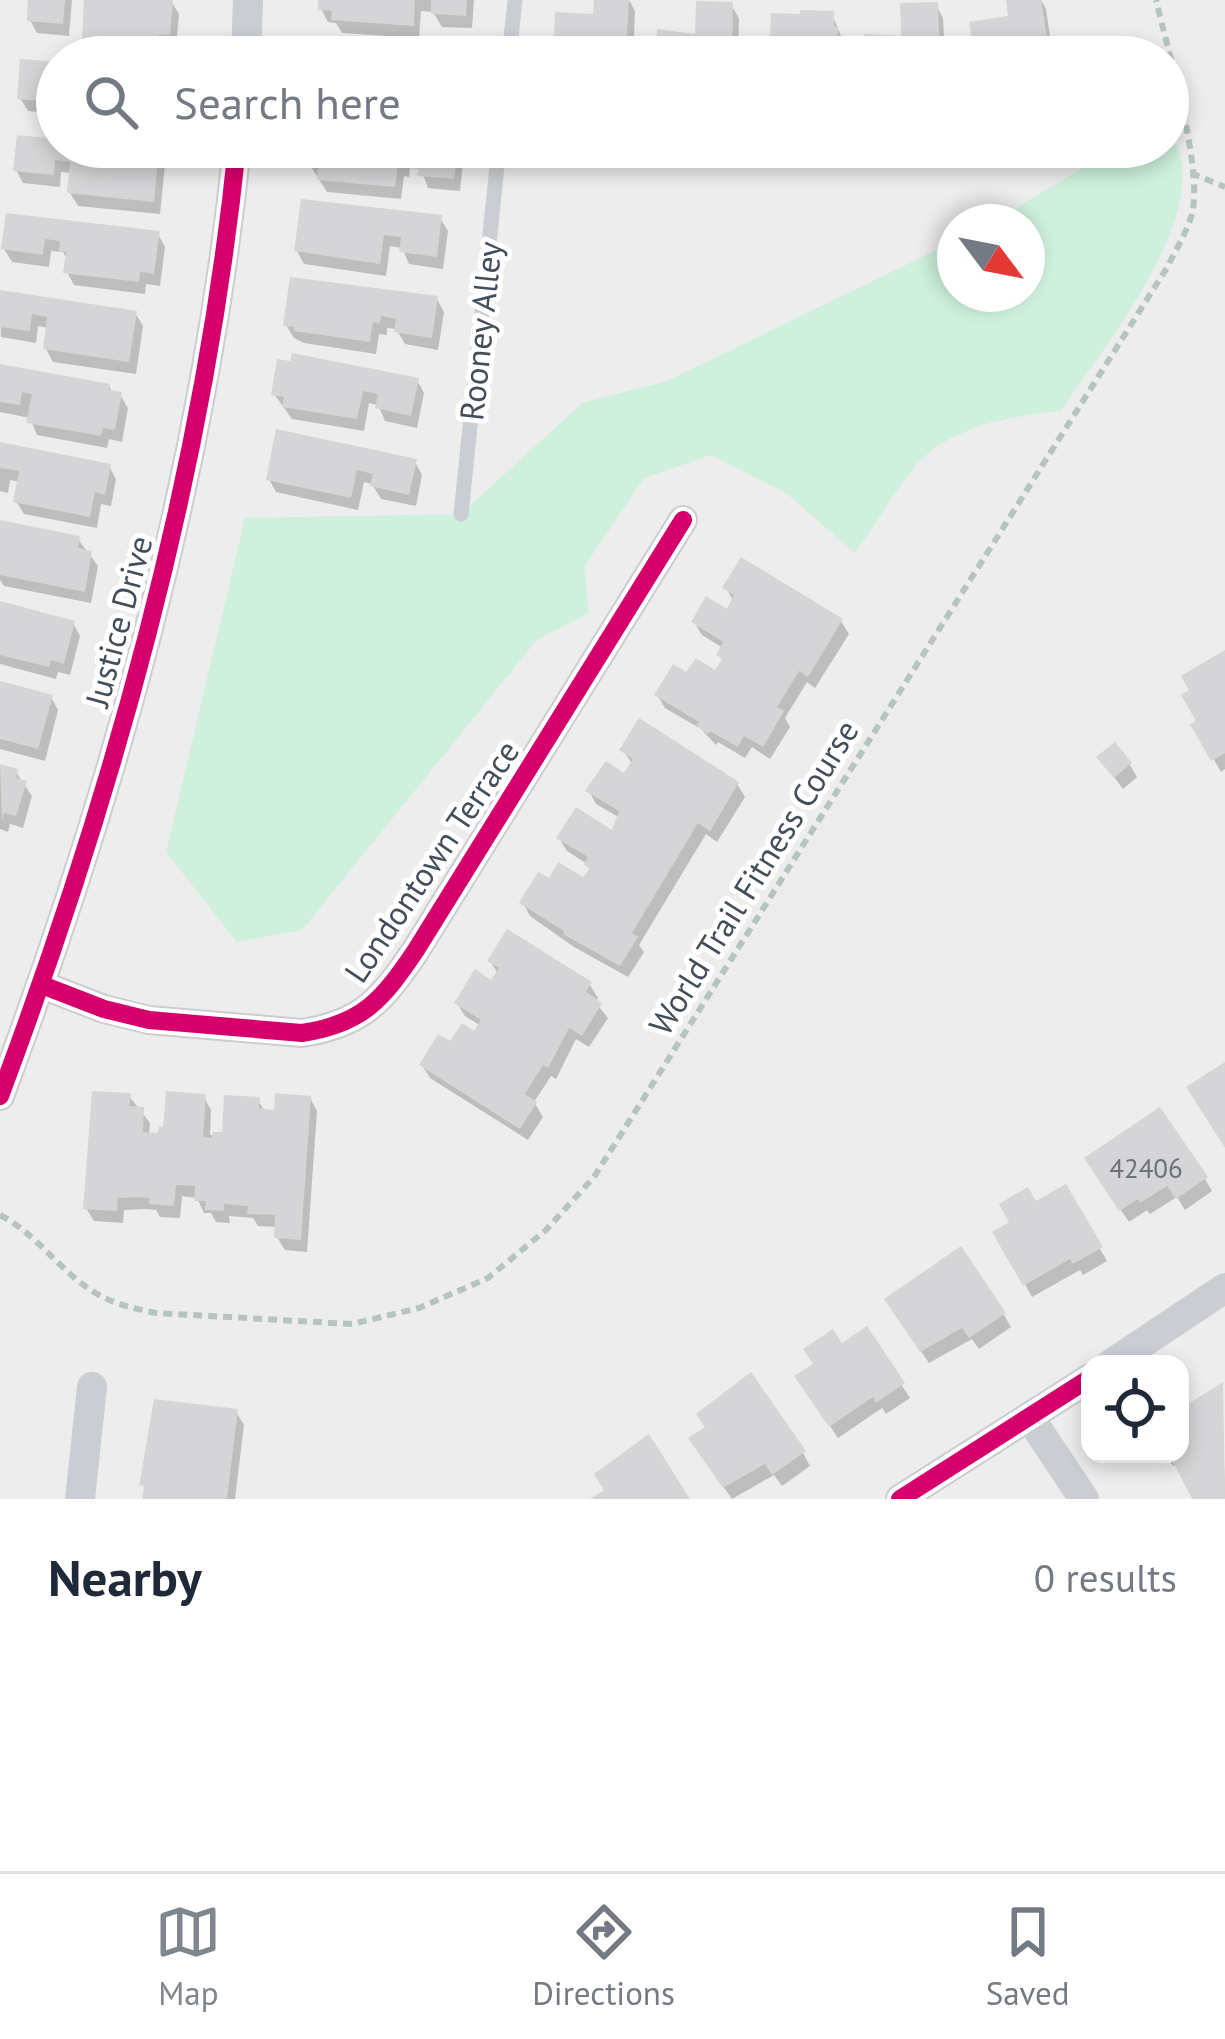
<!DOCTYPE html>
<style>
:root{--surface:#fff;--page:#f2f2f3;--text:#1f2937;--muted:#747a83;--line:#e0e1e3;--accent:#7f868e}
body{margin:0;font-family:"PT Sans",sans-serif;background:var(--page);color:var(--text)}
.controls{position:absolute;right:36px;bottom:36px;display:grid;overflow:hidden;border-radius:24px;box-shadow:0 6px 18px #0003}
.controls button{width:108px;height:108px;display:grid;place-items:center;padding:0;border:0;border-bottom:3px solid var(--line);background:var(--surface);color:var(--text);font:60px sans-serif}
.compass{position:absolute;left:937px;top:204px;width:108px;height:108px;border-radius:50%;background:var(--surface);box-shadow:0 6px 18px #0003;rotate:122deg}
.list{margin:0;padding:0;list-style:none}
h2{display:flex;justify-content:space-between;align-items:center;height:156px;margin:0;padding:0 48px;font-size:51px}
h2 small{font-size:39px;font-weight:400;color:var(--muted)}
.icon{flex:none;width:66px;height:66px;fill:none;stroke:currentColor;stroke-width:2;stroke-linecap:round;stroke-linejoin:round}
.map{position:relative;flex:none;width:1225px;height:1499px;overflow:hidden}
.search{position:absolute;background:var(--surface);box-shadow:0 6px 18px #0003;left:36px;right:36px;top:36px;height:132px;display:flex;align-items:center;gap:30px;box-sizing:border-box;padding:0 42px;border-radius:66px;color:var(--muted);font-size:45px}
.sheet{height:372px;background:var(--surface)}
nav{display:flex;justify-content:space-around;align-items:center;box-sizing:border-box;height:168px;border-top:3px solid var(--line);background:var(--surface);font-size:33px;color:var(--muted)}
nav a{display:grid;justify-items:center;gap:6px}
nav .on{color:var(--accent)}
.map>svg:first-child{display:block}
.green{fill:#cef0dd}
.shadow{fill:#0003}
.building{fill:#d5d5d7}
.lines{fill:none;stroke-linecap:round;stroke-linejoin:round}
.path{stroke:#b5c4c1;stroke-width:6;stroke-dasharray:9 6;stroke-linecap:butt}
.service{stroke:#caced2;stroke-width:15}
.minor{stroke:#caced2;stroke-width:30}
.cycleway-casing{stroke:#fff;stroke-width:26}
.cycleway{stroke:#d6006c;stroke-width:18}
.labels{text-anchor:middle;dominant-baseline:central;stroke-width:10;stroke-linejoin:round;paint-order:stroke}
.number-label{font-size:27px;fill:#69717b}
.street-label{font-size:33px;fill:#434e5b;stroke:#fff}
</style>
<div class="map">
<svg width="1225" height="1499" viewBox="0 0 1225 1499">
<rect width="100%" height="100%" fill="#eeeded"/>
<path class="green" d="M1168 131C1225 201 1101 350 1061 411 1013 416 956 425 920 461 900 481 874 528 855 553L787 494 711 455 644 478 584 567 589 613 536 641 302 930 237 942 166 852 245 518 461 514 582 403 667 381 955 241V294H1027V222H993L1117 147H1168Z"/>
<g class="shadow">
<path d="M31 0H72L69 36 37 33 30 20Z"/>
<path d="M87 0 171 1 179 14 176 48 164 47 163 56 92 51 85 38Z"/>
<path d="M321 0H474L472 28 442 27 433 12 421 11 419 38 342 33 336 23 328 22 321 9Z"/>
<path d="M597 0H629L635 11 633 57H556L596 17Z"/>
<path d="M1009 0H1041L1046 9 1053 57H977L1011 19Z"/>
<path d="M731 5 739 18 738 57H659L698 37Z"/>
<path d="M936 5 943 18 945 57H868L904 39Z"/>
<path d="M832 14 844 43V57H772Z"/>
<path d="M57 65V114L28 111 20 98Z"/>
<path d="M57 142V147L157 152 165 165 160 214 78 206 70 193 72 173 61 172 60 187 23 183 16 170Z"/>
<path d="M310 147H461L464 153 460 191 428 188 421 169 410 168 409 177 404 176 401 199 327 192 308 162Z"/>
<path d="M8 216 158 234 165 247 160 286 146 284 145 294 74 285 67 272 68 261 63 252 51 251 49 267 12 262 4 249Z"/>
<path d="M440 218 448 231 443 269 409 264 402 248 390 246 386 276 304 264 297 251Z"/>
<path d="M0 293 135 313 143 326 136 374 53 362 46 349 49 328 38 326 36 343 1 337Z"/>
<path d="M437 299 444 312 438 350 405 344 396 329 387 328V335L379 334 376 354 304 343 294 338 286 325Z"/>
<path d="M0 367 109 386 113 394 120 395 128 408 122 442 109 439 107 448 37 435 30 418 0 412Z"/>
<path d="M417 380 424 393 417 428 385 421 378 405 369 403 364 431 292 419 274 394Z"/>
<path d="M0 445 109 466 116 479 111 506 101 504 97 528 24 514 16 501 20 482 10 480 8 493 0 491Z"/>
<path d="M415 462 422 475 416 506 381 499 372 484 364 482 358 510 276 492 269 479Z"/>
<path d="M0 523 78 539 98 566 91 603 4 586 0 580Z"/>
<path d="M726 588 841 621 849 634 815 688 807 682 785 718 790 727 770 759 752 747 745 758 718 742 716 745 701 729 665 708 657 695 687 676 716 674 724 662 723 648 702 635 694 622 728 613 734 602Z"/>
<path d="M0 605 73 623 80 636 70 675 58 672 56 679 0 664Z"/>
<path d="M1225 653V769L1221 772 1194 725Z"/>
<path d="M0 684 51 697 58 710 45 761 0 749Z"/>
<path d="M623 750 737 784 745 797 717 842 706 834 639 945 644 952 628 977 574 947 530 916 523 903 550 883 584 881 591 871 587 864 567 851 559 838 614 835 620 818 596 804 589 791 625 777 633 765Z"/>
<path d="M1100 758 1130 765 1137 777 1123 789Z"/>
<path d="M0 767 16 772 32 796 23 828 10 824 8 832 0 829Z"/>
<path d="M490 961 590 985 598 998 595 1002 608 1018 589 1047 576 1039 556 1079 551 1076 534 1102 543 1117 528 1140 430 1078 422 1065 475 1035 481 1026 465 1016 457 1003 492 984 498 974Z"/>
<path d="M129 1096 150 1123 149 1135 161 1136 204 1097 211 1110 210 1135 224 1136 258 1100 265 1112 277 1113 310 1098 317 1111 307 1252 285 1250 277 1237 278 1227 258 1226 253 1218 229 1216 230 1223 216 1222 211 1213H204L197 1198 182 1196 180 1218 160 1217 156 1210 146 1209 124 1210 123 1223 94 1221 86 1208Z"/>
<path d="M1095 1172 1205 1179 1212 1191 1185 1210 1177 1197 1150 1214 1147 1210 1129 1222Z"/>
<path d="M1065 1188 1107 1261 1083 1275 1080 1270 1032 1297 996 1233Z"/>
<path d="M895 1313 1004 1315 1011 1327 979 1349 972 1339 929 1363Z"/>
<path d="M866 1331 910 1398 886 1414 882 1408 838 1438 806 1390 841 1347Z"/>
<path d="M1222 1386 1225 1499H1195L1177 1463 1173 1466 1165 1454H1180V1413Z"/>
<path d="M236 1412 244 1425 235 1499H145Z"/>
<path d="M708 1428 803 1453 810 1466 782 1486 774 1475 732 1499 699 1451Z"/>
</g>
<g class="building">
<path d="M28 0H65L63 24 27 21Z"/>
<path d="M84 0H173L170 35H158L157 44 82 39Z"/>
<path d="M318 0H415L414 26 331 20 332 11 318 10Z"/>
<path d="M431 0H467L466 16 431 14Z"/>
<path d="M594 0H629L626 57H553L555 12 593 14Z"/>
<path d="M1006 0H1041L1050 57H974L969 22 1008 16Z"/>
<path d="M696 1 733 2 732 57H656L657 29 695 34Z"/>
<path d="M938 2 940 57H865L864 34 901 36 900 3Z"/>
<path d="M800 10 834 11V26L838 27 837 57H769L771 13 800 14Z"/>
<path d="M329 46 428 54V57H328Z"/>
<path d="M20 59 57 62V87H54L52 102 17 99Z"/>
<path d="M17 135 57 139V147L159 149 154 202 67 193 70 162 55 160 54 175 13 171Z"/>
<path d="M307 147H458L454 179 417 176 420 158 404 156 403 165 398 164 395 187 317 180 318 164 305 163Z"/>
<path d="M301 199 442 215 437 257 399 252 401 237 384 235 380 264 294 251Z"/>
<path d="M6 213 160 231 154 274 140 272 139 282 63 273 66 252 59 251 60 241 45 239 43 255 1 249Z"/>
<path d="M290 277 438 296 432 338 394 332 396 319 381 316 380 323 373 322 370 342 294 331V327L283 326Z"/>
<path d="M0 290 137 311 129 362 43 349 47 317 32 314 30 331 0 327Z"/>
<path d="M292 353 419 378 411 416 375 408 378 394 363 391 357 419 282 407 284 397 271 395 277 359 290 361Z"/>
<path d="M0 364 110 384 109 390 122 392 115 430 103 428 101 436 26 423 32 394 22 392 20 405 0 402Z"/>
<path d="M276 429 417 459 409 495 370 486 373 474 357 470 351 498 266 480Z"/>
<path d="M0 442 111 464 105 495 95 492 90 517 13 502 19 471 0 468Z"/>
<path d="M0 520 80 536 78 548 92 551 85 592 0 575Z"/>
<path d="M741 557 843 619 808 677 799 671 777 707 784 711 763 747 744 736 738 747 710 731 708 734 696 726 699 722 654 695 673 664 686 672 696 658 715 670 722 659 716 655 723 642 691 622 706 596 727 609 734 595 722 588Z"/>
<path d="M0 601 75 621 64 664 51 660 49 667 0 655Z"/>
<path d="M1225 650V753L1211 761 1190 724 1196 721 1181 695 1189 690 1181 676Z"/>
<path d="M0 681 53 695 38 749 0 739Z"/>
<path d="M639 718 739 782 710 831 698 823 632 933 638 937 620 966 563 934 564 931 519 903 538 872 549 878 558 862 583 877 590 868 584 865 588 857 556 838 576 807 612 830 619 811 585 791 606 761 624 773 633 759 619 750Z"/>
<path d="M1115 742 1132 763 1114 778 1096 757Z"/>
<path d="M0 764 18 769 16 778 27 781 16 816 4 813 2 821Z"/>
<path d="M507 929 592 982 586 992 602 1003 582 1036 569 1028 548 1068 543 1065 525 1094 537 1102 520 1129 419 1065 438 1034 450 1041 462 1023 474 1031 481 1020 454 1003 475 969 491 980 499 968 487 961Z"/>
<path d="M1225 1062V1148L1186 1087Z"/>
<path d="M92 1091 131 1093 129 1106 144 1107 143 1132 158 1133 159 1126 163 1127 166 1091 206 1094 203 1137 212 1138 213 1132H222L224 1095 260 1097 259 1108 274 1110 275 1093 311 1096 301 1240 274 1238 275 1215 247 1214 248 1206 224 1204V1211L205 1210 206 1201H194L195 1186 176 1185 174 1206 149 1204 150 1198 137 1197 118 1198 117 1211 83 1209Z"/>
<path d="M1160 1107 1208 1177 1176 1199 1167 1186 1140 1203 1138 1199 1119 1211 1084 1158Z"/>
<path d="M1066 1184 1103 1247 1073 1264 1070 1259 1023 1286 992 1232 1009 1222 999 1204 1028 1187 1036 1201Z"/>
<path d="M961 1246 1006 1313 969 1338 962 1328 920 1352 884 1299Z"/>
<path d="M867 1326 905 1383 876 1403 873 1397 829 1427 794 1376 813 1364 803 1349 833 1329 842 1343Z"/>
<path d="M751 1372 806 1451 772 1475 765 1464 723 1488 688 1438 705 1427 696 1414Z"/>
<path d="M1223 1382 1225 1499H1192L1169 1454H1180V1409Z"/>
<path d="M154 1399 238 1409 227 1499H142L144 1486 139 1485 140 1481Z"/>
<path d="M649 1434 690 1499H590L604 1490 594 1474Z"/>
</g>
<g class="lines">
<g class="path">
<path d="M1191 173 1225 187"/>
<path d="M0 1215C39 1235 61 1274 99 1295 117 1305 136 1309 156 1313L352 1324 419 1308 488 1278 546 1230 594 1177 1168 266C1176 249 1187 232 1192 214 1203 167 1168 51 1156 0"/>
</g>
<g class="service">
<path d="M509 57 515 0"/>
<path d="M461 514 499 147"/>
</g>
<g class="minor">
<path d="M246 57 248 0"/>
<path d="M42 985 104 1009 149 1020 302 1033C363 1024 383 999 416 950L683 520"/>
<path d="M0 1096C114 792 204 472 237 147"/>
<path d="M1111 1364 1225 1288"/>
<path d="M1030 1418 1084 1499"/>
<path d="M80 1499 92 1387"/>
<path d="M900 1499 1090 1378"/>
</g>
<g class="cycleway-casing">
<g id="cycleway">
<path d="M42 985 104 1009 149 1020 302 1033C363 1024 383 999 416 950L683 520"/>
<path d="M0 1096C114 792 204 472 237 147"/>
<path d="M900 1499 1090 1378"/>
</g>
</g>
<use href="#cycleway" class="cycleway"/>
</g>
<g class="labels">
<g class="number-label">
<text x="1146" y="1168">42406</text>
</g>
<g class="street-label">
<text transform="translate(480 331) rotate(-84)">Rooney Alley</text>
<text transform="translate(118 621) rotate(-75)">Justice Drive</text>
<text transform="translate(431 861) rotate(-56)">Londontown Terrace</text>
<text transform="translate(753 877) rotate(-58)">World Trail Fitness Course</text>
</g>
</g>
</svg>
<div class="controls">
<button><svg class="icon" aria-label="locate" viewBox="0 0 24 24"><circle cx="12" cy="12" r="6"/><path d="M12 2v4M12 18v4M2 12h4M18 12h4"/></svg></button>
</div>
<svg class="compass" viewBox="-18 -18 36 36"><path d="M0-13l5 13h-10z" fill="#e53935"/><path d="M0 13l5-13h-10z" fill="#747a83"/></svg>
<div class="search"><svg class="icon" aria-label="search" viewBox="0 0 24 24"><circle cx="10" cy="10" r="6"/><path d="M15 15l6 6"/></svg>Search here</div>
</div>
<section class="sheet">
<h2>Nearby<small>0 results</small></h2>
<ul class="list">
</ul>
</section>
<nav>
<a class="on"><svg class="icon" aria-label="map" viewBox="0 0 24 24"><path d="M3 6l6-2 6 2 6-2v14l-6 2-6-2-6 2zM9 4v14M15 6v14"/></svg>Map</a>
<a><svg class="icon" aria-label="directions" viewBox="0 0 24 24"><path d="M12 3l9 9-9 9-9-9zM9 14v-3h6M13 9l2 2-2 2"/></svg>Directions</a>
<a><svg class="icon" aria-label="saved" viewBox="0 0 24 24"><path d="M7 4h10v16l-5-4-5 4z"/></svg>Saved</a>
</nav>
